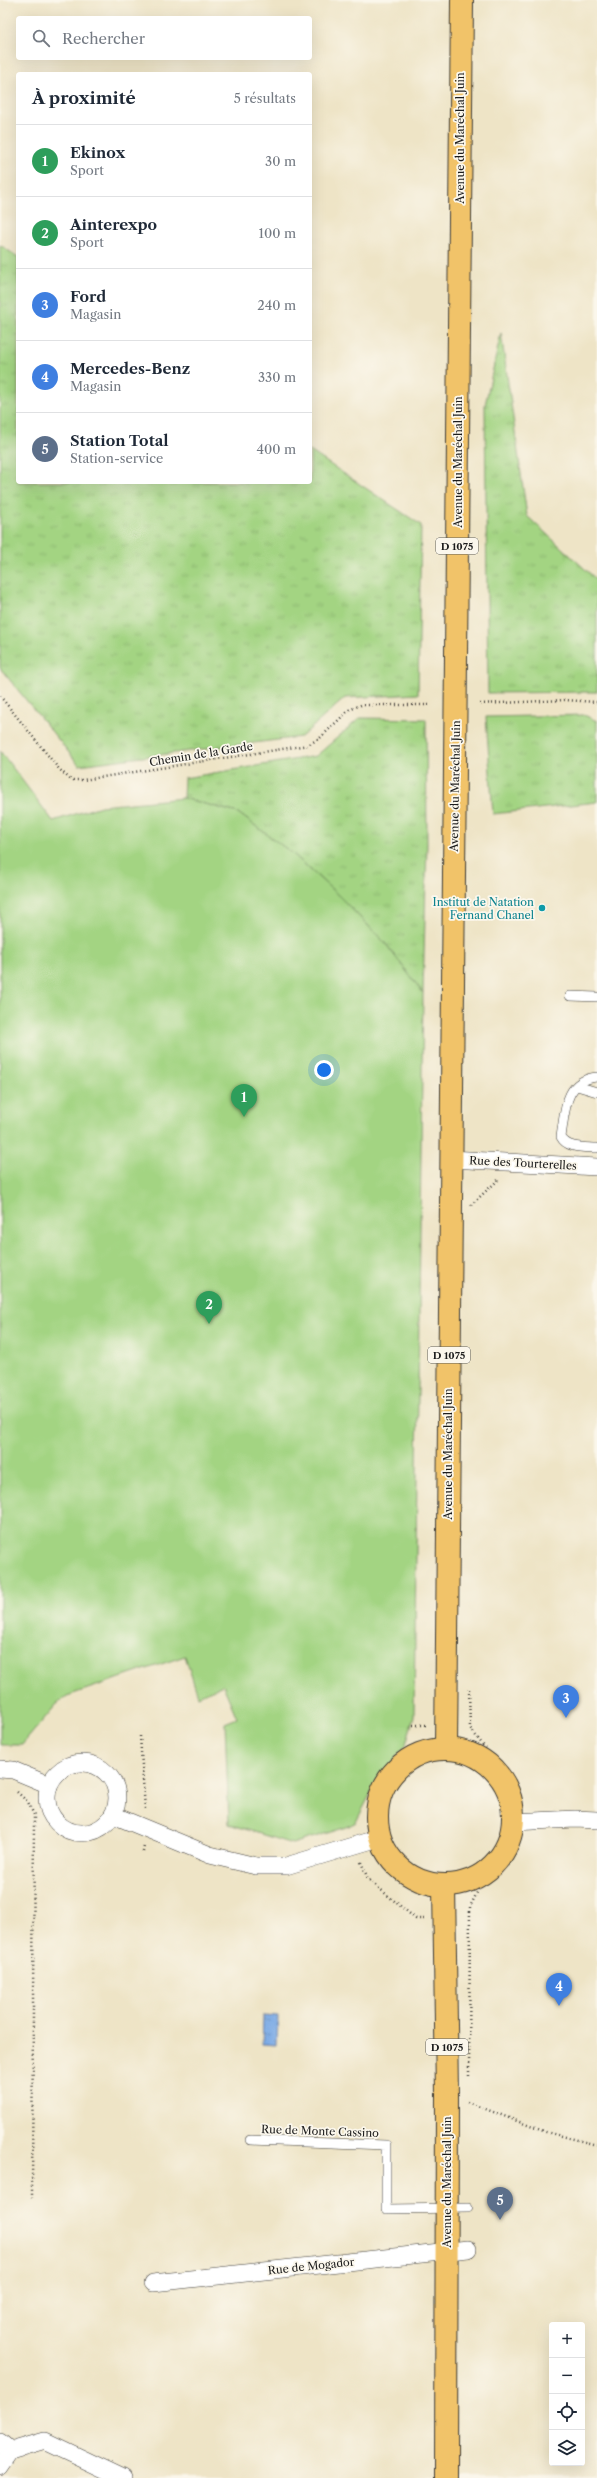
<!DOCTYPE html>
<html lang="fr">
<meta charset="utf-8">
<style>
:root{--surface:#fff;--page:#f6f6f7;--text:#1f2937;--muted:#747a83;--line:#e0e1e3;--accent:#ea580c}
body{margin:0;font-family:"Libre Caslon Text",serif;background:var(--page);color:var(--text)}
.controls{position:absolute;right:12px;bottom:12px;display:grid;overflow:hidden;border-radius:4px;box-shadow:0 4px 16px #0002}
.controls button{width:36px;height:36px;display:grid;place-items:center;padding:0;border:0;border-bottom:1px solid var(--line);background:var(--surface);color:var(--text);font:20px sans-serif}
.you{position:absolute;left:324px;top:1070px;width:14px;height:14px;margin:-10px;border:3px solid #fff;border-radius:50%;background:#1a73e8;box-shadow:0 0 0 6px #1a73e833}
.badge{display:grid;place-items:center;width:26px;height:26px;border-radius:50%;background:var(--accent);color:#fff;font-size:13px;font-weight:700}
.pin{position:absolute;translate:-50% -33px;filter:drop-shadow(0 1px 2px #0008)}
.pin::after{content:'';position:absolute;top:21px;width:14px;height:12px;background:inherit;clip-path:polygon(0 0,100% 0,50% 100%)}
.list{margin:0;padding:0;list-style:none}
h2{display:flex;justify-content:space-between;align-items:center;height:52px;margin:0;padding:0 16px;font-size:17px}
h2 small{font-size:13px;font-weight:400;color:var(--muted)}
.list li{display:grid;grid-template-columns:26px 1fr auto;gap:12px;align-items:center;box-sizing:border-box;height:72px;padding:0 16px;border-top:1px solid var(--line)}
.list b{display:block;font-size:15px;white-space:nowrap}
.list p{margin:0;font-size:13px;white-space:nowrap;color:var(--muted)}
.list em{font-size:13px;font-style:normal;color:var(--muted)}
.icon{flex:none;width:22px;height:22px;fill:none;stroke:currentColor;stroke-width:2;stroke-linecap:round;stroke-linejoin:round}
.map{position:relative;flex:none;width:597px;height:2478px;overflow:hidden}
.search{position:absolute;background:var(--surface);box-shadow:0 4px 16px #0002;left:16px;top:16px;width:296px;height:44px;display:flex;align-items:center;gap:10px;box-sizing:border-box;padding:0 14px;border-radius:4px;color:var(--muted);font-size:15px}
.panel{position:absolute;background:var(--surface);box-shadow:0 4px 16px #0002;left:16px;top:72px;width:296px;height:412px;border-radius:4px}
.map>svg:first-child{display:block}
.grass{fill:url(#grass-tufts);stroke:#60784f}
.pitch{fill:#a3d482;stroke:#60784f}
.water{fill:url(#water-ripples);stroke:#4c6380}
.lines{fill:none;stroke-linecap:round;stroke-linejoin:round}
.lane-casing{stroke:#3c3a36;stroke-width:10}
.street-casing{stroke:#3c3a36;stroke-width:18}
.primary-casing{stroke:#3c3a36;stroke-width:24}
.path{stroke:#3c3a36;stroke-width:2.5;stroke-dasharray:1 3;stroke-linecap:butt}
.lane{stroke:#fff;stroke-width:9}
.street{stroke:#fff;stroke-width:17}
.primary{stroke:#f1c369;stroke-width:22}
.culture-dot{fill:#0f9aa8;stroke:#fbf7ec;stroke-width:1.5}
.labels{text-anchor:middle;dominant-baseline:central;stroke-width:3.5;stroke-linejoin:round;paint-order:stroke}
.shield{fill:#fbf7ec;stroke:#5f5e5a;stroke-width:1}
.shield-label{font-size:10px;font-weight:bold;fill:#1c1c1c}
.street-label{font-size:11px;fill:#1c1c1c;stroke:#fbf7ec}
.culture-label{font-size:11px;fill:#0d838f;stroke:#fbf7ec;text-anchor:end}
</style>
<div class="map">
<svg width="597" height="2478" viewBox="0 0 597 2478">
<defs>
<pattern id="grass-tufts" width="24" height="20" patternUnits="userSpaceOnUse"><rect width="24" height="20" fill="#a3d482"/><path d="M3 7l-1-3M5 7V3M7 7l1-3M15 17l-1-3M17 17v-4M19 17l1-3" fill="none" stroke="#8cb570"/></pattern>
<pattern id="water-ripples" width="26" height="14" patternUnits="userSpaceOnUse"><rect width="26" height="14" fill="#7baae5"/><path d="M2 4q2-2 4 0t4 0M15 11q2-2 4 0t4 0" fill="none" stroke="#648ab9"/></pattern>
</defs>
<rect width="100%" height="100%" fill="#fbf7ec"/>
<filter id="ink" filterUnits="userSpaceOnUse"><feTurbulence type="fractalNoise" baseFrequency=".025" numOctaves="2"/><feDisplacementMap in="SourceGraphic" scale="8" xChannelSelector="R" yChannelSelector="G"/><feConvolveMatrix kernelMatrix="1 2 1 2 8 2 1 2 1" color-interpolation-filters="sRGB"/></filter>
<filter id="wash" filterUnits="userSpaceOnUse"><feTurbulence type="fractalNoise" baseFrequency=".012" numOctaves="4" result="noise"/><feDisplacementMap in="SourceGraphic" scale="16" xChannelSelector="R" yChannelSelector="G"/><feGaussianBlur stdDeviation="0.9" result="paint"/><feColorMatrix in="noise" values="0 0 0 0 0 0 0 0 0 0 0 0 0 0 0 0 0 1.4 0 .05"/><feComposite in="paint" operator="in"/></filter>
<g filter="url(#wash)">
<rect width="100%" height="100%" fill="#eee4c6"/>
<g class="grass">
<path d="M0 245 18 257V482H310V451L421 525 418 694 345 698 301 737 79 765 0 668Z"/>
<path d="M501 333 527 516 597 580V692L488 693 485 405Z"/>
<path d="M584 715 597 721V802L493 814 486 717Z"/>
<path d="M360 718 426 719 427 843 423 993 385 943 339 896 292 853 238 813 183 798 184 778 316 756Z"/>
</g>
<path class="pitch" d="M0 751 53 821 101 806 183 798 238 813 292 853 339 896 385 943 423 993 414 1716 406 1744 371 1793 356 1822 347 1827 292 1844 229 1824 225 1723 237 1718 223 1685 198 1696 185 1656 67 1696 56 1705 22 1745H0Z"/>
<path class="water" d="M263 2015 278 2016 277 2045 262 2044Z"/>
</g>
<g filter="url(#ink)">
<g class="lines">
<g class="lane-casing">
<g id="lane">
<path d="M570 996 597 997"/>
<path d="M597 1077C564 1080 565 1112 561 1137 567 1149 585 1147 597 1148"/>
<path d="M577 1086 597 1092"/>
<path d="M250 2140 386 2145V2209L468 2208"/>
</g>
</g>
<g class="street-casing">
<g id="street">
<path d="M450 1159 597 1167"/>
<circle cx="82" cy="1798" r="35"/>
<path d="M0 1769 13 1770 49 1785"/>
<path d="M113 1815 210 1855 256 1866H286L379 1838"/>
<path d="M513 1822 575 1819 597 1820"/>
<path d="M153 2283 468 2249"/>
<path d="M0 2442 11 2451"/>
<path d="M0 2467 11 2451 45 2441 123 2478"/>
</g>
</g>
<g class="primary-casing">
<g id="primary">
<circle cx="445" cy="1817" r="68"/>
<path d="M446 1749 462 0"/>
<path d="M444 1885 447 2094 446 2478"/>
</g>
</g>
<g class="path">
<path d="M0 696 59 769 71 780H83L308 745 320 738 349 710 361 705H431"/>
<path d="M480 704 564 700 597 702"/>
<path d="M471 1205 498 1180"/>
<path d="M469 1689 470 1728 514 1786 520 1804"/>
<path d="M413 1725H427"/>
<path d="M140 1736 145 1809"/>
<path d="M17 1792 28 1802 34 1815 32 2198"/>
<path d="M143 1852 144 1846"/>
<path d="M361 1862 368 1879 416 1919H424"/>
<path d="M469 2076 470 1907 483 1880 511 1852 516 1840"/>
<path d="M467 2102 546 2132 597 2145"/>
</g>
<use href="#lane" class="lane"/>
<use href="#street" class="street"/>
<use href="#primary" class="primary"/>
</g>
</g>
<circle class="culture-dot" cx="542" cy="908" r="4"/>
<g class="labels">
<g class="shield">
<rect x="436" y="538" width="42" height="16" rx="3"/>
<rect x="428" y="1347" width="42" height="16" rx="3"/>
<rect x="426" y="2039" width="42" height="16" rx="3"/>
</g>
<g class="shield-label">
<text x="457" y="546">D 1075</text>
<text x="449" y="1355">D 1075</text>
<text x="447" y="2047">D 1075</text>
</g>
<g class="street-label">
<text transform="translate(460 138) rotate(-90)">Avenue du Maréchal Juin</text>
<text transform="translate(458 462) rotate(-90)">Avenue du Maréchal Juin</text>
<text transform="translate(201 754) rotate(-9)">Chemin de la Garde</text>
<text transform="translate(455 786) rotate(-89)">Avenue du Maréchal Juin</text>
<text transform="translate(523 1163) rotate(3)">Rue des Tourterelles</text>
<text transform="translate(448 1454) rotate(-90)">Avenue du Maréchal Juin</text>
<text transform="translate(320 2131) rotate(2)">Rue de Monte Cassino</text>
<text transform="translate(447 2182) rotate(-90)">Avenue du Maréchal Juin</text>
<text transform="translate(311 2266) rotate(-6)">Rue de Mogador</text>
</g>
<g class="culture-label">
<text x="534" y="902">Institut de Natation<tspan x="534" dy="13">Fernand Chanel</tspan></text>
</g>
</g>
</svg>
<div class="controls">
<button>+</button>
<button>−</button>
<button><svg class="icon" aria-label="locate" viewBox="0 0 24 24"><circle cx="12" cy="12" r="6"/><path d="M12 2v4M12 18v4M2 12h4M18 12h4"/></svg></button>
<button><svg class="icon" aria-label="layers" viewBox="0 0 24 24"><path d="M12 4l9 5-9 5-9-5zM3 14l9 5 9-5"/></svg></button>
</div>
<div class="you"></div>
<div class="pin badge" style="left:244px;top:1117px;background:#2e9e5b">1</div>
<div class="pin badge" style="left:209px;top:1324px;background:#2e9e5b">2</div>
<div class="pin badge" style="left:566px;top:1718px;background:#3f7fe0">3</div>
<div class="pin badge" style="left:559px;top:2006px;background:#3f7fe0">4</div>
<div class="pin badge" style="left:500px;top:2220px;background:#5c6f8a">5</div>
<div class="search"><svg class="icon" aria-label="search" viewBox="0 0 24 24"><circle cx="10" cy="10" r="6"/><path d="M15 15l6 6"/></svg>Rechercher</div>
<section class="panel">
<h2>À proximité<small>5 résultats</small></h2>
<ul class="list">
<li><span class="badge" style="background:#2e9e5b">1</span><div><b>Ekinox</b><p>Sport</p></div><em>30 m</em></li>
<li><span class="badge" style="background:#2e9e5b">2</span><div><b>Ainterexpo</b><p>Sport</p></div><em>100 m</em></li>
<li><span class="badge" style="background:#3f7fe0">3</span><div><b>Ford</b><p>Magasin</p></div><em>240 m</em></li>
<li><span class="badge" style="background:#3f7fe0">4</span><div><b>Mercedes-Benz</b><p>Magasin</p></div><em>330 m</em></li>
<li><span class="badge" style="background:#5c6f8a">5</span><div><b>Station Total</b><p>Station-service</p></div><em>400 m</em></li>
</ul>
</section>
</div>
